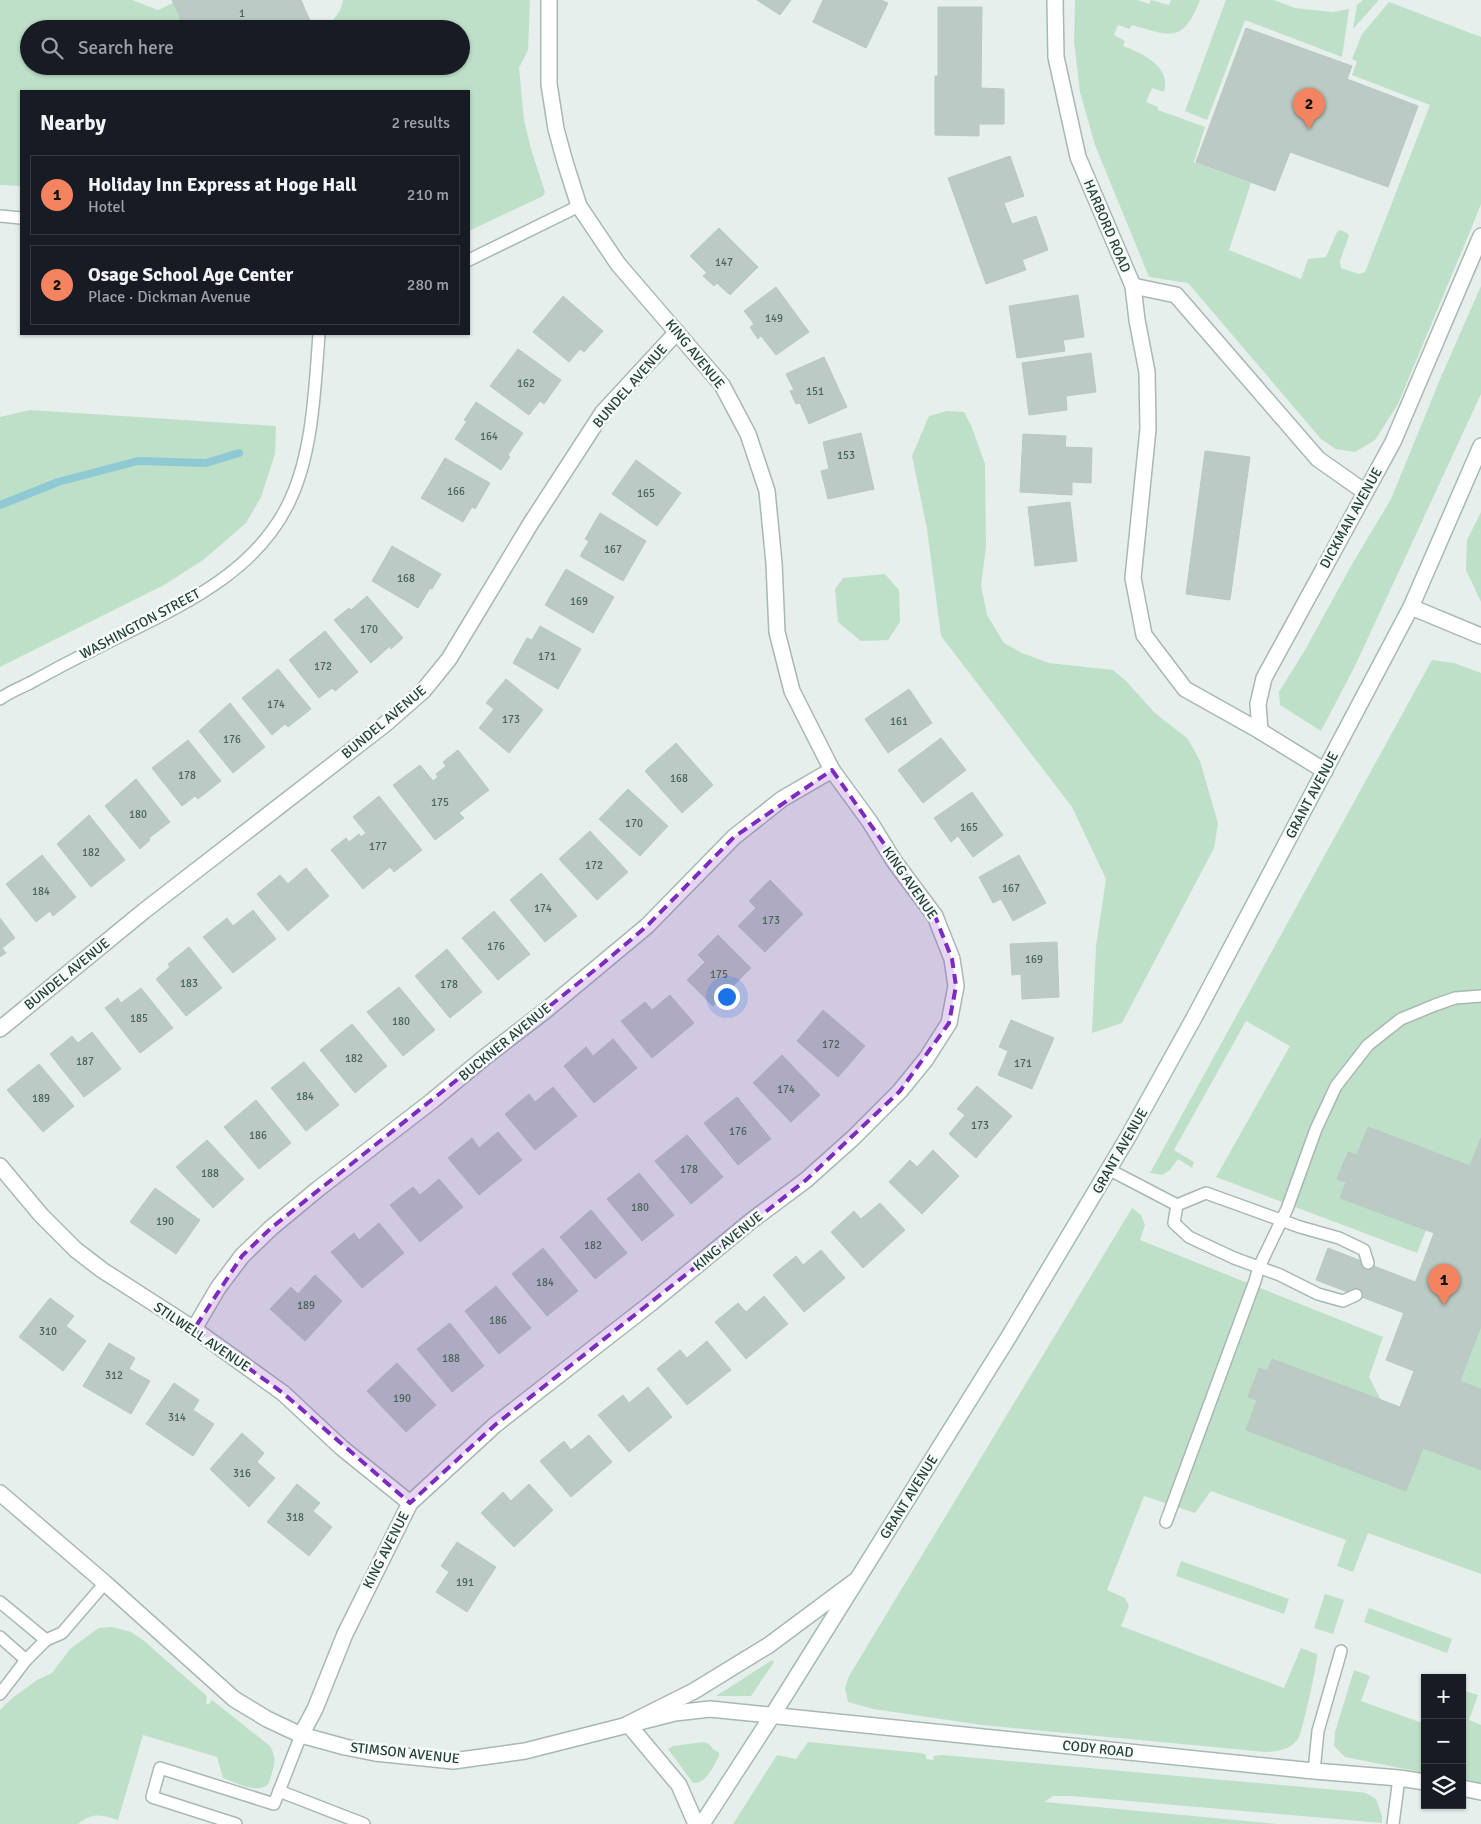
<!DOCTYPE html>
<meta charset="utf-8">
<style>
:root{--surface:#171b24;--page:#20242c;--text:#f1f3f6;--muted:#9ea1a6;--line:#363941;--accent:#f4845f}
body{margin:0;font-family:Signika,sans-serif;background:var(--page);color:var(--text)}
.controls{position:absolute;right:15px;bottom:15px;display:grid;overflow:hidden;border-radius:0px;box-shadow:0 1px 4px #0004}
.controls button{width:45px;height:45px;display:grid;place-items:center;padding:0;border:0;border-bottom:1px solid var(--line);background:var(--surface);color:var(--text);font:25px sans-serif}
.you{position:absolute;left:726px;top:996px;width:18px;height:18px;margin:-12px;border:4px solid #fff;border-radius:50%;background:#1a73e8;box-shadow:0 0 0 8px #1a73e833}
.badge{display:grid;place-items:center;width:32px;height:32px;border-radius:50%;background:var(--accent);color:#111;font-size:16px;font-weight:700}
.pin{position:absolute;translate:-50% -41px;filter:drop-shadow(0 1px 2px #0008)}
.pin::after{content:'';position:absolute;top:26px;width:18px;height:15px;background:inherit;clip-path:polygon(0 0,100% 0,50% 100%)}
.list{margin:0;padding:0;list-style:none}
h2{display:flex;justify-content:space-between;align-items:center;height:65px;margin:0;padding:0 20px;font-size:21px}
h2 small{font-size:16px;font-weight:400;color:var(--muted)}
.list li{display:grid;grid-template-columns:32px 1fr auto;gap:15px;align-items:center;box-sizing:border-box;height:80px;margin:0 10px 10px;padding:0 10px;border:1px solid var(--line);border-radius:0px}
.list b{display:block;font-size:19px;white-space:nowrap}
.list p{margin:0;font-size:16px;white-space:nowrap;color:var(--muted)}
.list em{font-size:16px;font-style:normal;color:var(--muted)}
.icon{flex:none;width:28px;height:28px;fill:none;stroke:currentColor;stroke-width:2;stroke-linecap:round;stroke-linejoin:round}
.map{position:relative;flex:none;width:1481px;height:1824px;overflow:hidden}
.search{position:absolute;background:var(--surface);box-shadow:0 1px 4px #0004;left:20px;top:20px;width:450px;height:55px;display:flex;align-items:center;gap:12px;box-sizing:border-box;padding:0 18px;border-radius:28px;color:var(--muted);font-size:19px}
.panel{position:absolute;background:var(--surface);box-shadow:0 1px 4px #0004;left:20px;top:90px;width:450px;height:245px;border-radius:0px}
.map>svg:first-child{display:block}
.green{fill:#bfe0c8}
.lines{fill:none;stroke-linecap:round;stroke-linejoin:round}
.stream{stroke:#8ec9d4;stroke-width:8}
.building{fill:#bbcac4;stroke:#b8c9c2}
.service-casing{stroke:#a8b8b2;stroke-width:14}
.minor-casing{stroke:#a8b8b2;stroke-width:18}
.tertiary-casing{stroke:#a8b8b2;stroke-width:18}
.secondary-casing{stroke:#a4bbb3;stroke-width:18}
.service{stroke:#fff;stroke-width:11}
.minor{stroke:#fff;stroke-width:15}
.tertiary{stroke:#fff;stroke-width:15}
.secondary{stroke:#fff;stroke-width:15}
.marked{fill:#7b2cbf;fill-opacity:0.2;stroke:#7b2cbf;stroke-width:4;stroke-dasharray:10 6;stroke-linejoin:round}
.labels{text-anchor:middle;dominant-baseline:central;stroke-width:5;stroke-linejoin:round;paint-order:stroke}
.number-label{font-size:11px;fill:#4a645c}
.street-label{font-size:14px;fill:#24423a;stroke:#f7fbf9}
</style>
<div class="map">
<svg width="1481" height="1824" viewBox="0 0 1481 1824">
<rect width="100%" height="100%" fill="#e6efeb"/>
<g class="green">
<path d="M0 0H132L158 10 173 3 185 29H29V66H461V29H325C332 21 342 11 343 0H530L528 50 519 68 524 120 531 149 545 192 543 196 469 231V91H21V186L0 185Z"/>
<path d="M1075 0H1138L1149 4 1151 0 1169 5 1171 0H1200C1183 44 1170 36 1132 25L1129 29 1118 25 1114 35 1125 41 1123 46C1143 54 1171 66 1164 92L1152 88 1146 102 1158 107V110L1205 127 1194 162 1251 183 1229 250 1301 279 1308 259 1326 257 1337 232 1340 230 1347 233 1349 236 1340 261 1341 268 1359 274 1365 272 1430 105 1352 75 1357 62 1352 59 1362 34 1389 2 1481 37V204L1471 229 1398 404 1375 440 1355 452 1336 449 1321 439 1188 283 1149 277 1095 145 1080 92 1074 41Z"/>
<path d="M1226 0H1274L1295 8 1333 12 1349 9 1342 57 1245 20 1207 120 1185 111Z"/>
<path d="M1363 0H1379L1353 29 1357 5Z"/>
<path d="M1481 286V394L1355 666 1321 731 1280 705 1279 692 1305 650 1351 566 1391 499 1441 377Z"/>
<path d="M30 410 276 426 275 454 261 497 246 523 203 560 164 585 0 667V417Z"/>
<path d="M947 411 964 412 971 425 985 464 986 547 981 585 987 615 1004 643 1022 653 1049 663 1113 670 1126 681 1155 713 1188 739 1200 761 1218 823 1214 848 1122 1023 1092 1033 1096 946 1106 879 1072 807 941 636 927 529 912 456 929 416Z"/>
<path d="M1481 512V602L1466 570 1467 540Z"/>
<path d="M885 574 899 590 900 622 888 640 861 641 838 622 835 589 843 578Z"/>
<path d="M1432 660 1454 663 1481 673V1138L1470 1166 1368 1127 1357 1155 1347 1152 1338 1178 1346 1182 1341 1198 1426 1230 1417 1253 1216 1177 1290 1046 1246 1021 1174 1150 1194 1162 1192 1168 1178 1159 1170 1170 1162 1175 1150 1173Z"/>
<path d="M1132 1208 1141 1215 1145 1225 1140 1240 1383 1337 1369 1377 1381 1400 1272 1359 1267 1371 1259 1368 1248 1396 1257 1400 1246 1430 1406 1491 1423 1448 1481 1470V1574L1368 1533 1353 1572 1337 1566 1346 1540 1211 1491 1195 1513 1144 1496 1107 1590 1125 1598 1129 1606 1121 1626 1284 1688 1301 1648 1317 1654C1318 1662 1303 1728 1299 1737 1292 1750 1278 1751 1266 1752L982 1725 873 1709 848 1702 845 1688 849 1676Z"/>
<path d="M1481 1326V1389L1460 1381Z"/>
<path d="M1181 1561 1289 1599 1284 1614 1176 1576Z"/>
<path d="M1325 1594 1344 1600 1333 1634 1314 1628Z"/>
<path d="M1369 1608 1452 1639 1447 1653 1364 1622Z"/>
<path d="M112 1627 131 1632 143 1640 207 1696 206 1703 208 1705 212 1700 270 1746C275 1755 276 1762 272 1772 271 1776 270 1781 268 1784 259 1795 234 1782 223 1778L217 1757 143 1735 118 1820C101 1815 93 1812 78 1824H0V1710L11 1699 37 1680 52 1673 70 1649 86 1637 99 1628Z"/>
<path d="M772 1660 774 1662 751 1696H716Z"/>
<path d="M1354 1670 1370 1676 1361 1701 1425 1724V1773L1345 1757 1334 1746 1335 1732Z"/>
<path d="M1462 1690 1478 1695 1469 1720 1481 1725V1786L1462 1781Z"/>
<path d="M704 1742C711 1743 712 1751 719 1752V1756C713 1766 707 1784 693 1783L668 1749 673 1746Z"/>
<path d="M808 1742 921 1753 926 1755V1759L933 1760 934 1756 942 1755 1359 1792 1366 1793 1376 1799 1382 1816V1823L1071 1796H1053L1044 1802 1278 1824H733L777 1755 796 1759Z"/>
</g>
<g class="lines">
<path class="stream" d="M0 505 58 482 138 461 206 463 239 453"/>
</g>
<g class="building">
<path d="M172 0H301L311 23 298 29H185Z"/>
<path d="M757 0H791L780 15Z"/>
<path d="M823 0H881L888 3 866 48 813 22Z"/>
<path d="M938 7H982L981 88 1004 89V124H979V136L935 135V76H938Z"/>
<path d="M1246 28 1352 66 1347 79 1418 106 1388 187 1290 152 1275 191 1196 162Z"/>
<path d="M1010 156 1024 196 1004 203 1012 224 1036 216 1048 250 1022 260 1026 270 986 284 948 178Z"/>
<path d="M719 228 758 267 730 295 717 283 714 286 703 276 707 273 690 256Z"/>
<path d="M776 287 809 332 776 355 761 336 758 339 750 327 754 324 744 311Z"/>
<path d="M1078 295 1084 337 1063 340 1065 351 1017 358 1009 306Z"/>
<path d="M563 296 603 331 584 352 580 349 569 362 533 332Z"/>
<path d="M518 349 561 380 544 404 540 401 529 415 490 386Z"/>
<path d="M1091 353 1096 392 1066 396 1067 410 1029 415 1022 363Z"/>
<path d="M824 357 847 407 809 424 800 403 796 404 790 391 794 390 786 374Z"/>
<path d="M476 402 523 433 508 455 510 457 501 470 455 439 467 421 464 420Z"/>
<path d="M861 433 874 489 828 499 821 471 829 469 823 442Z"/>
<path d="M1023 434 1066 436 1065 447 1092 448 1091 483 1072 482V495L1020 492Z"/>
<path d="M1205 451 1250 457 1230 600 1186 594Z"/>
<path d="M445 458 490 483 475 509 472 507 463 522 421 498Z"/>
<path d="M636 460 681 493 657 526 612 494Z"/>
<path d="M1070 502 1077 561 1035 566 1028 507Z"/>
<path d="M600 513 646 541 623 581 580 556 589 541 585 539Z"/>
<path d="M392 546 441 574 432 589 430 588 418 608 372 581Z"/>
<path d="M566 569 614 597 593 633 545 605Z"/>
<path d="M367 596 403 638 391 649 390 646 371 663 334 620 349 608 351 610Z"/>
<path d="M540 626 581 649 558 689 513 663 527 638 532 640Z"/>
<path d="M325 631 358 672 335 691 332 688 319 698 289 660Z"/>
<path d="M278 669 311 709 288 727 285 724 272 735 242 698Z"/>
<path d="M506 679 543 710 509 753 479 728 494 709 486 703Z"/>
<path d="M909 689 932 723 888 753 865 719Z"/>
<path d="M230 703 265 747 233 773 199 731Z"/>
<path d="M941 738 966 770 923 803 898 770Z"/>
<path d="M188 740 221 781 198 799 195 796 182 806 152 768Z"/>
<path d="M676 743 713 785 682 813 645 771Z"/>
<path d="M458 750 489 790 459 813 464 818 435 840 393 785 420 765 433 781 438 777 436 774 446 766 443 762Z"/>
<path d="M136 779 170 822 149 838 150 840 140 849 105 806Z"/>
<path d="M628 789 668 826 640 856 599 819Z"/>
<path d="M972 792 1003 835 973 857 958 836 951 842 934 818Z"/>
<path d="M379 796 422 850 394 872 390 867 363 889 331 850 346 838 349 842 359 834 361 837 366 833 353 817Z"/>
<path d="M89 815 125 860 91 887 57 844Z"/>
<path d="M590 831 628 872 597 900 559 859Z"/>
<path d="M42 855 76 897 53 916 50 911 36 922 6 884Z"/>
<path d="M1019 855 1046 903 1013 921 1001 899 993 903 979 877Z"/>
<path d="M306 868 329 896 288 931 257 894 280 875 288 884Z"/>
<path d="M541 873 577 916 545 942 510 900Z"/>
<path d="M770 880 803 914 765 952 738 926 756 908 749 901Z"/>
<path d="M253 910 276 939 233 973 203 937 227 918 233 926Z"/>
<path d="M494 911 530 954 498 980 462 938Z"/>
<path d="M0 918 15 938 2 948 6 953 0 957Z"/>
<path d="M718 935 751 968 713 1006 687 980 705 962 698 955Z"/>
<path d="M1057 942 1059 997 1022 999 1021 974 1012 975 1010 944Z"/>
<path d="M189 947 222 988 186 1016 156 979 170 967 168 964Z"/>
<path d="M447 949 482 992 450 1018 415 976Z"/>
<path d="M399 987 435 1030 403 1056 367 1012Z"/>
<path d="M141 988 173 1028 140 1053 105 1008 118 998 121 1003Z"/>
<path d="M670 995 694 1023 652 1058 621 1021 645 1002 652 1010Z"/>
<path d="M823 1010 865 1046 838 1077 797 1041Z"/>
<path d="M1011 1020 1054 1038 1032 1089 998 1075 1008 1051 999 1047Z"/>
<path d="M352 1024 387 1066 355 1093 320 1050Z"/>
<path d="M92 1032 121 1069 84 1097 50 1054 72 1036 78 1043Z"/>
<path d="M613 1039 637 1068 594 1103 564 1066 586 1047 593 1056Z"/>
<path d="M782 1055 820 1095 791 1122 753 1083Z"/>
<path d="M304 1062 339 1105 306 1131 271 1088Z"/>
<path d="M39 1064 74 1106 43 1132 7 1090Z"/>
<path d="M977 1086 1012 1116 976 1158 949 1134 965 1115 957 1109Z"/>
<path d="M553 1087 577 1116 535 1150 505 1114 529 1094 535 1102Z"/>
<path d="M737 1097 771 1139 738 1165 704 1123Z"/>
<path d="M256 1100 291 1143 259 1169 224 1127Z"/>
<path d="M1368 1127 1470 1166 1481 1138V1326L1460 1381 1481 1389V1470L1423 1448 1406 1491 1246 1430 1257 1400 1248 1397 1259 1368 1267 1371 1272 1359 1400 1407 1414 1371 1386 1360 1434 1233 1340 1198 1346 1182 1337 1179 1348 1152 1357 1155Z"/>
<path d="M498 1132 522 1160 479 1195 448 1158 472 1138 479 1148Z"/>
<path d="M687 1135 723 1177 691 1204 655 1161Z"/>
<path d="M207 1140 244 1179 213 1208 176 1167Z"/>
<path d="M933 1150 959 1176 922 1214 889 1182 910 1160 917 1167Z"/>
<path d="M639 1173 674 1215 642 1241 607 1199Z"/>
<path d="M439 1179 463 1207 420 1242 390 1205 413 1187 420 1195Z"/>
<path d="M155 1188 200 1220 176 1254 130 1222Z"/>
<path d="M880 1203 905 1230 863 1268 831 1232 854 1211 861 1219Z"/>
<path d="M591 1210 627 1253 595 1279 560 1237Z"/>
<path d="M379 1223 404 1253 362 1288 331 1252 354 1233 359 1240Z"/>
<path d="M543 1248 578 1291 547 1316 512 1274Z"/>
<path d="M1328 1248 1415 1282 1404 1313 1316 1280Z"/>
<path d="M821 1250 845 1278 804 1312 773 1275 796 1256 803 1265Z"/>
<path d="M315 1275 342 1301 305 1341 270 1309 291 1287 298 1294Z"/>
<path d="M496 1286 531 1328 499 1354 465 1311Z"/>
<path d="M764 1296 788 1324 746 1359 715 1322 738 1303 746 1312Z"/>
<path d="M50 1298 74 1316 66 1326 86 1341 63 1371 19 1337Z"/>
<path d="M450 1323 484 1366 452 1392 417 1349Z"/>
<path d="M707 1341 731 1370 687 1405 657 1369 680 1350 687 1358Z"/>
<path d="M109 1343 135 1358 129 1369 150 1381 131 1414 83 1386Z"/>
<path d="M397 1363 436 1405 406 1432 367 1391Z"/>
<path d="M174 1383 199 1400 193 1410 214 1424 193 1456 146 1424Z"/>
<path d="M648 1387 672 1417 629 1452 598 1415 623 1395 629 1403Z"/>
<path d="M242 1433 264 1453 257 1462 275 1478 249 1507 210 1469Z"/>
<path d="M589 1435 612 1462 571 1497 540 1461 564 1441 571 1450Z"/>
<path d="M297 1484 320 1503 313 1511 332 1527 309 1556 267 1522Z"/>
<path d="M529 1484 553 1510 514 1547 481 1513 503 1492 511 1501Z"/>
<path d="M457 1542 496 1567 467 1612 436 1592 449 1572 441 1566Z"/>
</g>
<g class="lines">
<g class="service-casing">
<g id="service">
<path d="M0 216 21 218"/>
<path d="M469 260 579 206"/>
<path d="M0 699C9 692 20 688 30 683 50 672 70 661 91 651 165 612 255 580 291 498 313 450 315 386 319 334"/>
<path d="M1110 1170 1177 1205 1174 1223 1189 1237 1234 1258 1280 1275 1318 1294 1343 1301 1356 1295"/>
<path d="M1177 1205 1206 1193 1300 1227 1339 1238 1364 1250 1368 1263"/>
<path d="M1166 1522 1255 1281 1259 1267 1287 1209 1316 1129 1336 1086 1368 1045 1401 1019 1435 1005 1455 998 1481 996"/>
<path d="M0 1602 46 1640"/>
<path d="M0 1637 26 1660"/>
<path d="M0 1694 26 1660 46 1640 62 1633 105 1583"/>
<path d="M1314 1771 1318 1731 1341 1651"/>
<path d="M279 1791 364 1824"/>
<path d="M236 1824 152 1797 160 1768 274 1804 301 1735"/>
<path d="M1393 1824 1399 1778"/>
</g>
</g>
<g class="minor-casing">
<g id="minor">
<path d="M1055 0 1056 57 1078 157 1133 286 1137 320 1147 372 1148 429 1133 578 1144 635 1185 689 1260 731 1325 771"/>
<path d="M1133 286 1176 295 1318 459 1365 492"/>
<path d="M1411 607 1481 636"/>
<path d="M1260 731 1258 704 1264 678 1393 442 1481 236"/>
<path d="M0 1029 144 911 384 725 423 691 449 659 531 523 603 412 677 332"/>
<path d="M0 1166 41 1215 76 1250 102 1270 194 1329 283 1393 342 1448 410 1503"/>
<path d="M194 1329 218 1288 242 1256 271 1228 318 1189 432 1101 485 1057 545 1011 647 926 734 837 782 799 832 770"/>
<path d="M301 1735 315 1709 345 1634 410 1503 495 1425 650 1304 751 1221 806 1180 853 1138 900 1091 926 1059 949 1023 956 986 952 959 935 916 894 861 870 822 832 770 792 691 777 632 774 563 767 491 748 434 722 385 618 264 579 206 565 162 556 129 549 84V0"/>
<path d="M696 1824 679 1785 628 1724 694 1691 769 1645 855 1581"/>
</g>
</g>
<g class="tertiary-casing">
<g id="tertiary">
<path d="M0 1493 105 1583 234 1699 267 1719 301 1735 345 1747 375 1753 453 1761 525 1751 675 1713 710 1709 1314 1771 1399 1778 1425 1782"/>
<path d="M1462 1788 1481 1792"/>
</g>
</g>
<g class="secondary-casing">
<path id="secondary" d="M702 1824 772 1716 1008 1338 1128 1137 1195 1016 1411 607 1481 446"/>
</g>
<use href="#service" class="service"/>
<use href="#minor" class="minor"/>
<use href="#tertiary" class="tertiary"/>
<use href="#secondary" class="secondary"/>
</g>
<path class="marked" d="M832 770 935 916 952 959 956 986 949 1023 900 1091 806 1180 495 1425 410 1503 283 1393 194 1329 242 1256 271 1228 601 965 647 926 734 837Z"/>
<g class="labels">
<g class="number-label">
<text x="242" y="13">1</text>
<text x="724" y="262">147</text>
<text x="774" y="318">149</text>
<text x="526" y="383">162</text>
<text x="815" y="391">151</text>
<text x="489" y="436">164</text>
<text x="846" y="455">153</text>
<text x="456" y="491">166</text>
<text x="646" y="493">165</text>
<text x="613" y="549">167</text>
<text x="406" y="578">168</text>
<text x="579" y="601">169</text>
<text x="369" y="629">170</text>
<text x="547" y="656">171</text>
<text x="323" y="666">172</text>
<text x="276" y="704">174</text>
<text x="511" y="719">173</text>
<text x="899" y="721">161</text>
<text x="232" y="739">176</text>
<text x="187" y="775">178</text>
<text x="679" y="778">168</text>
<text x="440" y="802">175</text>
<text x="138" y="814">180</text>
<text x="634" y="823">170</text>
<text x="969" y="827">165</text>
<text x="378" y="846">177</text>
<text x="91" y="852">182</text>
<text x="594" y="865">172</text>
<text x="1011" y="888">167</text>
<text x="41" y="891">184</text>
<text x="543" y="908">174</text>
<text x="771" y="920">173</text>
<text x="496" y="946">176</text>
<text x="1034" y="959">169</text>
<text x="719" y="974">175</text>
<text x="189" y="983">183</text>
<text x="449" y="984">178</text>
<text x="139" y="1018">185</text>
<text x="401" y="1021">180</text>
<text x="831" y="1044">172</text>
<text x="354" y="1058">182</text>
<text x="85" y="1061">187</text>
<text x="1023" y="1063">171</text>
<text x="786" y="1089">174</text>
<text x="305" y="1096">184</text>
<text x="41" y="1098">189</text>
<text x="980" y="1125">173</text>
<text x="738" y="1131">176</text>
<text x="258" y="1135">186</text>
<text x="689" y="1169">178</text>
<text x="210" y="1173">188</text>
<text x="640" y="1207">180</text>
<text x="165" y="1221">190</text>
<text x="593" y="1245">182</text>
<text x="545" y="1282">184</text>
<text x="306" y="1305">189</text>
<text x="498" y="1320">186</text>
<text x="48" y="1331">310</text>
<text x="451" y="1358">188</text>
<text x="114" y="1375">312</text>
<text x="402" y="1398">190</text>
<text x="177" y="1417">314</text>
<text x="242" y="1473">316</text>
<text x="295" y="1517">318</text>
<text x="465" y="1582">191</text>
</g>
<g class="street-label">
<text transform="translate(1107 226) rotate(67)">HARBORD ROAD</text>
<text transform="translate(695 354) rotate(51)">KING AVENUE</text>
<text transform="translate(630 386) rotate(-49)">BUNDEL AVENUE</text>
<text transform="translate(1351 518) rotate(-61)">DICKMAN AVENUE</text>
<text transform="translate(140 624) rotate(-28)">WASHINGTON STREET</text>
<text transform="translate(384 722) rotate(-40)">BUNDEL AVENUE</text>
<text transform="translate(1312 795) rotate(-62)">GRANT AVENUE</text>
<text transform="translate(910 883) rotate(55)">KING AVENUE</text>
<text transform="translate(67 974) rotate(-39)">BUNDEL AVENUE</text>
<text transform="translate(505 1042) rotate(-39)">BUCKNER AVENUE</text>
<text transform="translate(1120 1151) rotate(-60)">GRANT AVENUE</text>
<text transform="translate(728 1241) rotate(-39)">KING AVENUE</text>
<text transform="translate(202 1337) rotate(34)">STILWELL AVENUE</text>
<text transform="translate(909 1497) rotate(-58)">GRANT AVENUE</text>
<text transform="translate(386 1550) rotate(-63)">KING AVENUE</text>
<text transform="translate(1098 1749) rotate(6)">CODY ROAD</text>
<text transform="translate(405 1753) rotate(6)">STIMSON AVENUE</text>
</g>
</g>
</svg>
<div class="controls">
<button>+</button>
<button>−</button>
<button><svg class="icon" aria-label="layers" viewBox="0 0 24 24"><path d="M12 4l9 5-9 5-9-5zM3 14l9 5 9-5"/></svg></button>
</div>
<div class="you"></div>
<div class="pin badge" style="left:1444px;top:1305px">1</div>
<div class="pin badge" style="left:1309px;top:129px">2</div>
<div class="search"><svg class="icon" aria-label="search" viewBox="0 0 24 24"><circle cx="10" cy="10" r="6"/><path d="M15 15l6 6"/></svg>Search here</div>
<section class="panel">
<h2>Nearby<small>2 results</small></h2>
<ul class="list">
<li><span class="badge">1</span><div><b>Holiday Inn Express at Hoge Hall</b><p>Hotel</p></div><em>210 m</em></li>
<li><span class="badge">2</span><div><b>Osage School Age Center</b><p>Place · Dickman Avenue</p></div><em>280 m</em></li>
</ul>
</section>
</div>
